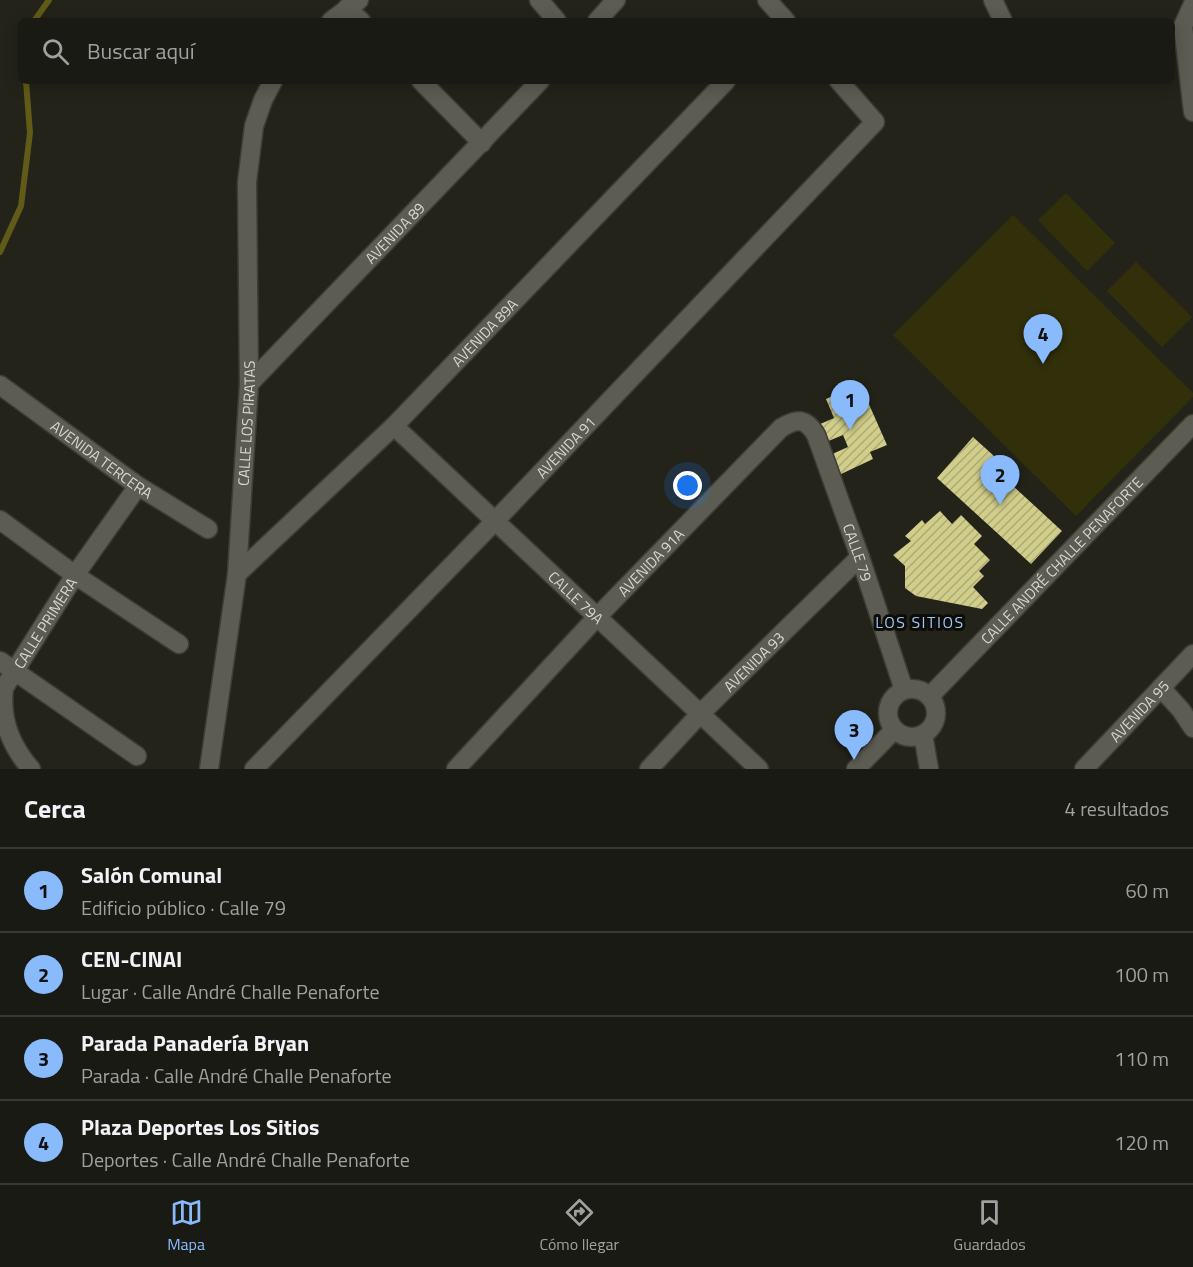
<!DOCTYPE html>
<html lang="es">
<meta charset="utf-8">
<style>
:root{--surface:#1a1a14;--page:#272722;--text:#f1f3f6;--muted:#9fa1a0;--line:#383834;--accent:#89bafc}
body{margin:0;font-family:"Titillium Web",sans-serif;background:var(--page);color:var(--text)}
.you{position:absolute;left:688px;top:486px;width:21px;height:21px;margin:-15px;border:4px solid #fff;border-radius:50%;background:#1a73e8;box-shadow:0 0 0 9px #1a73e833}
.badge{display:grid;place-items:center;width:39px;height:39px;border-radius:50%;background:var(--accent);color:#111;font-size:20px;font-weight:700}
.pin{position:absolute;translate:-50% -50px;filter:drop-shadow(0 2px 3px #0008)}
.pin::after{content:'';position:absolute;top:32px;width:21px;height:18px;background:inherit;clip-path:polygon(0 0,100% 0,50% 100%)}
.list{margin:0;padding:0;list-style:none}
h2{display:flex;justify-content:space-between;align-items:center;height:78px;margin:0;padding:0 24px;font-size:26px}
h2 small{font-size:20px;font-weight:400;color:var(--muted)}
.list li{display:grid;grid-template-columns:39px 1fr auto;gap:18px;align-items:center;box-sizing:border-box;height:84px;padding:0 24px;border-top:2px solid var(--line)}
.list b{display:block;font-size:22px;white-space:nowrap}
.list p{margin:0;font-size:20px;white-space:nowrap;color:var(--muted)}
.list em{font-size:20px;font-style:normal;color:var(--muted)}
.icon{flex:none;width:33px;height:33px;fill:none;stroke:currentColor;stroke-width:2;stroke-linecap:round;stroke-linejoin:round}
.map{position:relative;flex:none;width:1193px;height:769px;overflow:hidden}
.search{position:absolute;background:var(--surface);box-shadow:0 3px 15px #0003;left:18px;right:18px;top:18px;height:66px;display:flex;align-items:center;gap:15px;box-sizing:border-box;padding:0 21px;border-radius:9px;color:var(--muted);font-size:22px}
.sheet{height:414px;background:var(--surface)}
nav{display:flex;justify-content:space-around;align-items:center;box-sizing:border-box;height:84px;border-top:2px solid var(--line);background:var(--surface);font-size:16px;color:var(--muted)}
nav a{display:grid;justify-items:center;gap:3px}
nav .on{color:var(--accent)}
.map>svg:first-child{display:block}
.grass{fill:#32300a}
.lines{fill:none;stroke-linecap:round;stroke-linejoin:round}
.stream{stroke:#605b16;stroke-width:6}
.building{fill:url(#building-hatch)}
.minor-casing{stroke:#3d3d36;stroke-width:21}
.minor{stroke:#5d5c52;stroke-width:18}
.labels{text-anchor:middle;dominant-baseline:central;stroke-width:6;stroke-linejoin:round;paint-order:stroke}
.street-label{font-size:15px;fill:#d7d7d1;stroke:#0c0c08}
.neighbourhood-label{font-size:16px;letter-spacing:1.5px;fill:#9fc4f5;stroke:#0c0c08}
</style>
<div class="map">
<svg width="1193" height="769" viewBox="0 0 1193 769">
<defs>
<pattern id="building-hatch" width="6" height="6" patternUnits="userSpaceOnUse" patternTransform="scale(1.5)"><rect width="6" height="6" fill="#d1ce8a"/><path d="M-1 1l2-2M0 6l6-6M5 7l2-2" fill="none" stroke="#adaa77"/></pattern>
</defs>
<rect width="100%" height="100%" fill="#23231a"/>
<g class="grass">
<path d="M1066 193 1115 243 1087 271 1038 220Z"/>
<path d="M1013 215 1193 393V397L1076 516 893 335Z"/>
<path d="M1136 262 1192 317 1162 347 1107 291Z"/>
</g>
<g class="lines">
<g class="stream">
<path d="M34 21 49 0"/>
<path d="M0 252 21 206 30 133 26 81"/>
</g>
</g>
<g class="building">
<path d="M860 384 887 445 870 452 873 459 839 475 830 455 848 447 843 435 826 442 818 425 834 418 826 399Z"/>
<path d="M973 437 1005 466 999 473 1062 531 1031 564 937 478Z"/>
<path d="M940 511 952 524 961 515 982 536 974 544 990 560 979 571 984 576 973 587 988 603 982 609 916 596 905 588V566L893 555 911 541 905 536 922 520 925 524Z"/>
</g>
<g class="lines">
<g class="minor-casing">
<g id="minor">
<path d="M539 0 557 21"/>
<path d="M767 0 786 21"/>
<path d="M993 0 1003 21"/>
<path d="M1193 4 1183 26 1193 112"/>
<path d="M347 8 361 21"/>
<path d="M331 21 359 0"/>
<path d="M597 21 616 0"/>
<path d="M421 81 482 143"/>
<path id="s1" d="M249 384 540 81"/>
<path id="s2" d="M0 385 138 486 208 529"/>
<path id="s3" d="M394 426 759 769"/>
<path d="M0 520 75 575 179 644"/>
<path id="s4" d="M237 574 394 426 726 81"/>
<path d="M0 661 137 756"/>
<path d="M1161 688 1181 710 1193 728"/>
<circle cx="912" cy="713" r="24"/>
<path id="s5" d="M930 696 1193 424"/>
<path d="M923 734 929 769"/>
<path id="s6" d="M31 769C11 746 0 719 4 688L75 575 138 486"/>
<path id="s7" d="M209 769 237 574 249 384 247 182 254 126 263 100 273 81"/>
<path id="s8" d="M254 769 495 521 875 122 839 81"/>
<path id="s9" d="M456 769 597 617 781 428C797 418 806 418 816 435L860 557 904 690"/>
<path id="s10" d="M649 769 700 714 860 557"/>
<path d="M856 769 894 730"/>
<path id="s11" d="M1084 769 1193 654"/>
</g>
</g>
<use href="#minor" class="minor"/>
</g>
<g class="labels">
<g class="street-label">
<text stroke="none"><textPath href="#s1" startOffset="210">AVENIDA 89</textPath></text>
<text stroke="none"><textPath href="#s4" startOffset="346">AVENIDA 89A</textPath></text>
<text stroke="none"><textPath href="#s7" startOffset="348">CALLE LOS PIRATAS</textPath></text>
<text stroke="none"><textPath href="#s8" startOffset="448">AVENIDA 91</textPath></text>
<text stroke="none"><textPath href="#s2" startOffset="126">AVENIDA TERCERA</textPath></text>
<text stroke="none"><textPath href="#s9" startOffset="638">CALLE 79</textPath></text>
<text stroke="none"><textPath href="#s5" startOffset="189">CALLE ANDRÉ CHALLE PENAFORTE</textPath></text>
<text stroke="none"><textPath href="#s9" startOffset="284">AVENIDA 91A</textPath></text>
<text stroke="none"><textPath href="#s3" startOffset="250">CALLE 79A</textPath></text>
<text stroke="none"><textPath href="#s6" startOffset="165">CALLE PRIMERA</textPath></text>
<text stroke="none"><textPath href="#s10" startOffset="150">AVENIDA 93</textPath></text>
<text stroke="none"><textPath href="#s11" startOffset="80">AVENIDA 95</textPath></text>
</g>
<g class="neighbourhood-label">
<text x="920" y="622">LOS SITIOS</text>
</g>
</g>
</svg>
<div class="you"></div>
<div class="pin badge" style="left:850px;top:430px">1</div>
<div class="pin badge" style="left:1000px;top:505px">2</div>
<div class="pin badge" style="left:854px;top:760px">3</div>
<div class="pin badge" style="left:1043px;top:364px">4</div>
<div class="search"><svg class="icon" aria-label="search" viewBox="0 0 24 24"><circle cx="10" cy="10" r="6"/><path d="M15 15l6 6"/></svg>Buscar aquí</div>
</div>
<section class="sheet">
<h2>Cerca<small>4 resultados</small></h2>
<ul class="list">
<li><span class="badge">1</span><div><b>Salón Comunal</b><p>Edificio público · Calle 79</p></div><em>60 m</em></li>
<li><span class="badge">2</span><div><b>CEN-CINAI</b><p>Lugar · Calle André Challe Penaforte</p></div><em>100 m</em></li>
<li><span class="badge">3</span><div><b>Parada Panadería Bryan</b><p>Parada · Calle André Challe Penaforte</p></div><em>110 m</em></li>
<li><span class="badge">4</span><div><b>Plaza Deportes Los Sitios</b><p>Deportes · Calle André Challe Penaforte</p></div><em>120 m</em></li>
</ul>
</section>
<nav>
<a class="on"><svg class="icon" aria-label="map" viewBox="0 0 24 24"><path d="M3 6l6-2 6 2 6-2v14l-6 2-6-2-6 2zM9 4v14M15 6v14"/></svg>Mapa</a>
<a><svg class="icon" aria-label="directions" viewBox="0 0 24 24"><path d="M12 3l9 9-9 9-9-9zM9 14v-3h6M13 9l2 2-2 2"/></svg>Cómo llegar</a>
<a><svg class="icon" aria-label="saved" viewBox="0 0 24 24"><path d="M7 4h10v16l-5-4-5 4z"/></svg>Guardados</a>
</nav>
